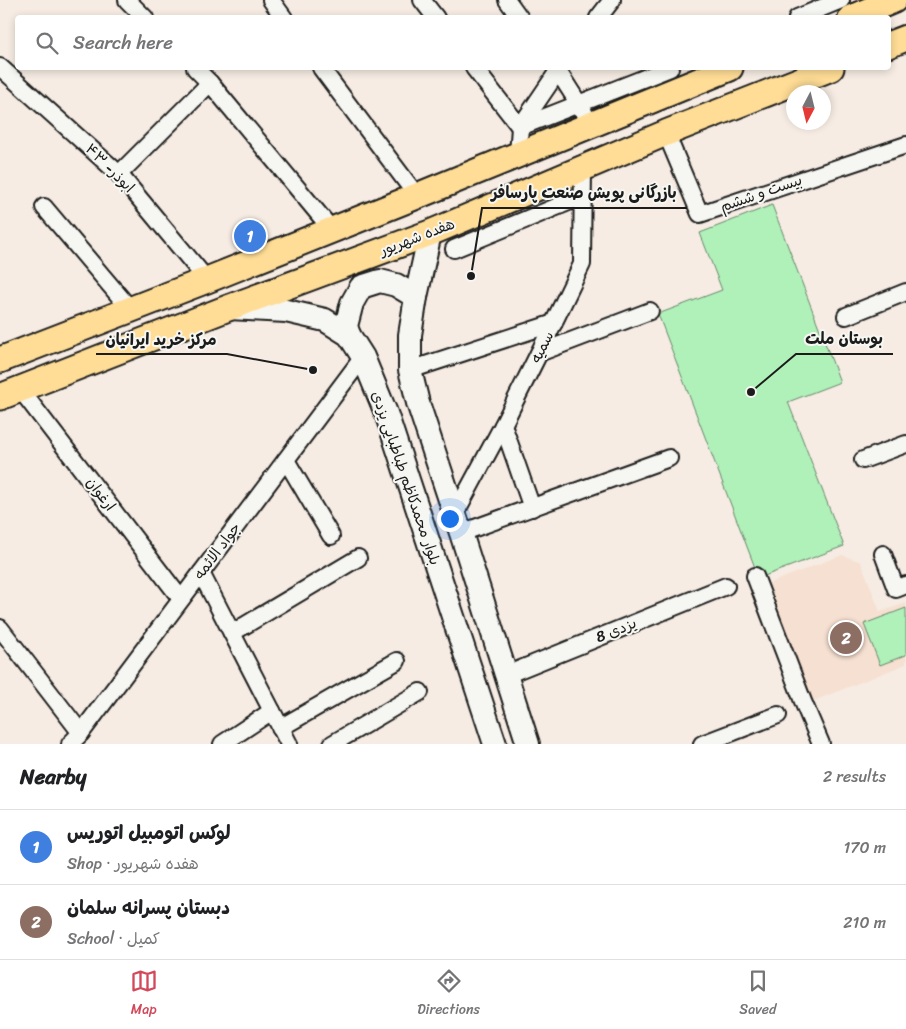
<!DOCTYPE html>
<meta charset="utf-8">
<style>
:root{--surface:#fff;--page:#f6f6f6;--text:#202124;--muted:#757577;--line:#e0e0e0;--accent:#d1495b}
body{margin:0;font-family:Sriracha,"Playpen Sans Arabic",sans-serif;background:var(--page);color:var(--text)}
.compass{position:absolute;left:786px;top:85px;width:45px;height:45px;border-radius:50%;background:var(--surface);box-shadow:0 2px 8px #0003;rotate:187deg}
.you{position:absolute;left:449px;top:518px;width:18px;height:18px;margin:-12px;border:4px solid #fff;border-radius:50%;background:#1a73e8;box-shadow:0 0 0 8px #1a73e833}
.badge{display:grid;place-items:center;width:32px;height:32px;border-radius:50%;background:var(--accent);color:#fff;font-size:16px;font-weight:700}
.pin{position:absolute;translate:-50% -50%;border:2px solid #fff;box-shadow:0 1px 5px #0006}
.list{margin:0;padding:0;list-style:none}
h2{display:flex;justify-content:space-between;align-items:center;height:65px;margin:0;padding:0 20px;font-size:21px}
h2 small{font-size:16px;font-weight:400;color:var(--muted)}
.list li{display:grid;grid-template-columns:32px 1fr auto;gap:15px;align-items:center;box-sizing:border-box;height:75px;padding:0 20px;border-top:1px solid var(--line)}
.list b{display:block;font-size:19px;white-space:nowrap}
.list p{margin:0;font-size:16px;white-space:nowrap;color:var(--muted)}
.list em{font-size:16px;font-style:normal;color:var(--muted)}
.icon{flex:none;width:28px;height:28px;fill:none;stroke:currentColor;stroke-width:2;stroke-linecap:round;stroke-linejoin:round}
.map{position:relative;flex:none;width:906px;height:744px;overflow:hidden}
.search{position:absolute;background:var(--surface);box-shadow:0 2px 8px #0003;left:15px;right:15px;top:15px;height:55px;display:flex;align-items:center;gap:12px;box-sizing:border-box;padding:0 18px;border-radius:5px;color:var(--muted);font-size:19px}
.sheet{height:215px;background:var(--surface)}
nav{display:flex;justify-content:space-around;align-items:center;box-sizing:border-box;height:70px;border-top:1px solid var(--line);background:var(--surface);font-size:14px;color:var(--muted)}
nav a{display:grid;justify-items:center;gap:2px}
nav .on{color:var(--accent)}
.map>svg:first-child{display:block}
.built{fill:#f6e0d1}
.green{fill:#b0f1b9;stroke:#66866a}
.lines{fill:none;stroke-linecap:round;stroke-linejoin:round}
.street-casing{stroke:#1c1c1c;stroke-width:20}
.secondary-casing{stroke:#1c1c1c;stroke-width:26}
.primary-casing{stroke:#1c1c1c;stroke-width:29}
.street{stroke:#f6f6f2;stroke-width:16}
.secondary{stroke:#f6f6f2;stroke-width:22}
.primary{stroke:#ffdd96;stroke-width:25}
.labels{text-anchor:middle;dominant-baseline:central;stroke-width:4;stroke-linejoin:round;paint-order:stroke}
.street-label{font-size:15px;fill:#1c1c1c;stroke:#f6f6f2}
.leader{fill:none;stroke:#1c1c1c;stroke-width:2}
.callout-dot{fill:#1c1c1c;stroke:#f6f6f2;stroke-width:2}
.callout-label{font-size:16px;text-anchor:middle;font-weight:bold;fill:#1c1c1c;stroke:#f6f6f2;stroke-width:4;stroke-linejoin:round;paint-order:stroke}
</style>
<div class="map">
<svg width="906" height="744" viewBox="0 0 906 744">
<rect width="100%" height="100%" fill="#f6ece3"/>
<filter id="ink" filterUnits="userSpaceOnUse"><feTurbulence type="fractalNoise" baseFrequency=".02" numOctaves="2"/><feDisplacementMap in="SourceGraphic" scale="10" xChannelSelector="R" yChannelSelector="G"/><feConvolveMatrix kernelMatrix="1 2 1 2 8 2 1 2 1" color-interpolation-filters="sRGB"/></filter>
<g filter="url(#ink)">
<path class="built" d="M842 555 861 562 880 612 906 603V664L811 702 765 585Z"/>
<g class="green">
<path d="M772 205 840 382 788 402 844 546 759 578 658 314 722 290 700 233Z"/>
<path d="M906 608V655L880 665 864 624Z"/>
</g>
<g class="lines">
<g class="street-casing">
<g id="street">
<path d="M127 0 145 18"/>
<path d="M271 0 284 18"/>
<path d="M422 0 436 18"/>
<path d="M507 0 520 18"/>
<path d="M598 18 612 0"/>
<path d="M797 18 841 0"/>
<path d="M0 67 119 174 207 280"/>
<path d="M195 68 210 83 332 230"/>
<path d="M321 68 417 196"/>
<path d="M474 68 520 127 560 68"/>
<path d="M556 68 584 112"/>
<path d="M666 133 700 214 906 145"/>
<path d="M518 155 520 127 670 68"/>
<path d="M119 174 210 83"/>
<path d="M44 207 131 310"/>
<path d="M454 249 583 196"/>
<path d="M846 316 906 292"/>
<path d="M539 353 650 311"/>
<path d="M410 370 554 323"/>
<path d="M20 389 181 599"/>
<path d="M503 425 532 508"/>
<path d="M286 460 331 536"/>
<path d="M863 460 906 444"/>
<path d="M455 514 503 425 539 353 582 264 583 167"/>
<path d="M461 533 669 458"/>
<path d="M883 554 896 589 906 585"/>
<path d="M201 573 289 744"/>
<path d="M755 576 804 704 821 744"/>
<path d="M0 628 81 733"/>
<path d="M232 633 358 558"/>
<path d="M506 675 726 586"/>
<path d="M280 728 397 661"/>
<path d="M70 744 81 733 363 357"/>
<path d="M222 744 272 711"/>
<path d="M332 744 420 692"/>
<path d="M702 744 778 715"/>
</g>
</g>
<g class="secondary-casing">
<g id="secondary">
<path d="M430 233 416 297 410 335V370L418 403 461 533 528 744"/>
<path d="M229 308 286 311 325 320 349 335 363 357 386 413 495 744"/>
<path d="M349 335 346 326 352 303 361 287 380 281 396 285 416 297"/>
</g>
</g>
<g class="primary-casing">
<g id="primary">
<path d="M851 18 894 0"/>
<path d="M888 45 906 38"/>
<path d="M0 360 207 280 417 196 730 68"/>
<path d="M0 397 228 308 430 233 666 133 831 68"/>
</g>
</g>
<use href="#street" class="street"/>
<use href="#secondary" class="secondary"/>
<use href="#primary" class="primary"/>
</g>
</g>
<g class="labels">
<g class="street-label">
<text transform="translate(110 168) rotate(45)">ابوذر- ۴۳</text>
<text transform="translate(761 193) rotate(-19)">بیست و ششم</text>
<text transform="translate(417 237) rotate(-21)">هفده شهریور</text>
<text transform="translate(542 347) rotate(-64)">سمیه</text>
<text transform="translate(406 478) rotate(71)">بلوار محمدکاظم طباطبایی یزدی</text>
<text transform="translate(101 494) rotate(53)">ارغوان</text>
<text transform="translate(217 551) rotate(-53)">جواد الائمه</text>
<text transform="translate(616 630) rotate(-22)">یزدی 8</text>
</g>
</g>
<path class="leader" d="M471 276L482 208H687M751 392L796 354H893M313 370L227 354H96"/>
<g class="callout-dot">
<circle cx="471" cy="276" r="5"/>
<circle cx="751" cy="392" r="5"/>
<circle cx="313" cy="370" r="5"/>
</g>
<g class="callout-label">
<text x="584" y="198">بازرگانی پویش صنعت پارسافر</text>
<text x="844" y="344">بوستان ملت</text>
<text x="161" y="345">مرکز خرید ایرانیان</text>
</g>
</svg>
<svg class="compass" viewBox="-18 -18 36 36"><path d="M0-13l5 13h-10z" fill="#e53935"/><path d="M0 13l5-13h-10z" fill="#757577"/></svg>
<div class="you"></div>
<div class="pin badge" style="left:250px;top:236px;background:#3f7fe0">1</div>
<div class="pin badge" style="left:846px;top:638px;background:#8d6e63">2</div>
<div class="search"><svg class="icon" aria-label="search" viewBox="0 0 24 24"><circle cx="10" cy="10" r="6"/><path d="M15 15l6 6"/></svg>Search here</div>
</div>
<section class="sheet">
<h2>Nearby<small>2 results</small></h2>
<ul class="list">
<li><span class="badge" style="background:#3f7fe0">1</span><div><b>لوکس اتومبیل اتوریس</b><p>Shop · هفده شهریور</p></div><em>170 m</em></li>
<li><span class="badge" style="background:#8d6e63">2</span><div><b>دبستان پسرانه سلمان</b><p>School · کمیل</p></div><em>210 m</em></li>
</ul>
</section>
<nav>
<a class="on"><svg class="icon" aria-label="map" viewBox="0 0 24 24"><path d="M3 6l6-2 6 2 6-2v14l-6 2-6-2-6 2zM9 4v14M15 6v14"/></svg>Map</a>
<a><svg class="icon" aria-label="directions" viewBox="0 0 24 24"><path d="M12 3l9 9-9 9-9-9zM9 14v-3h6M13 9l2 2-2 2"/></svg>Directions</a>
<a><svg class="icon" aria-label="saved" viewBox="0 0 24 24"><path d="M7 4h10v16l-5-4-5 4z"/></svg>Saved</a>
</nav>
